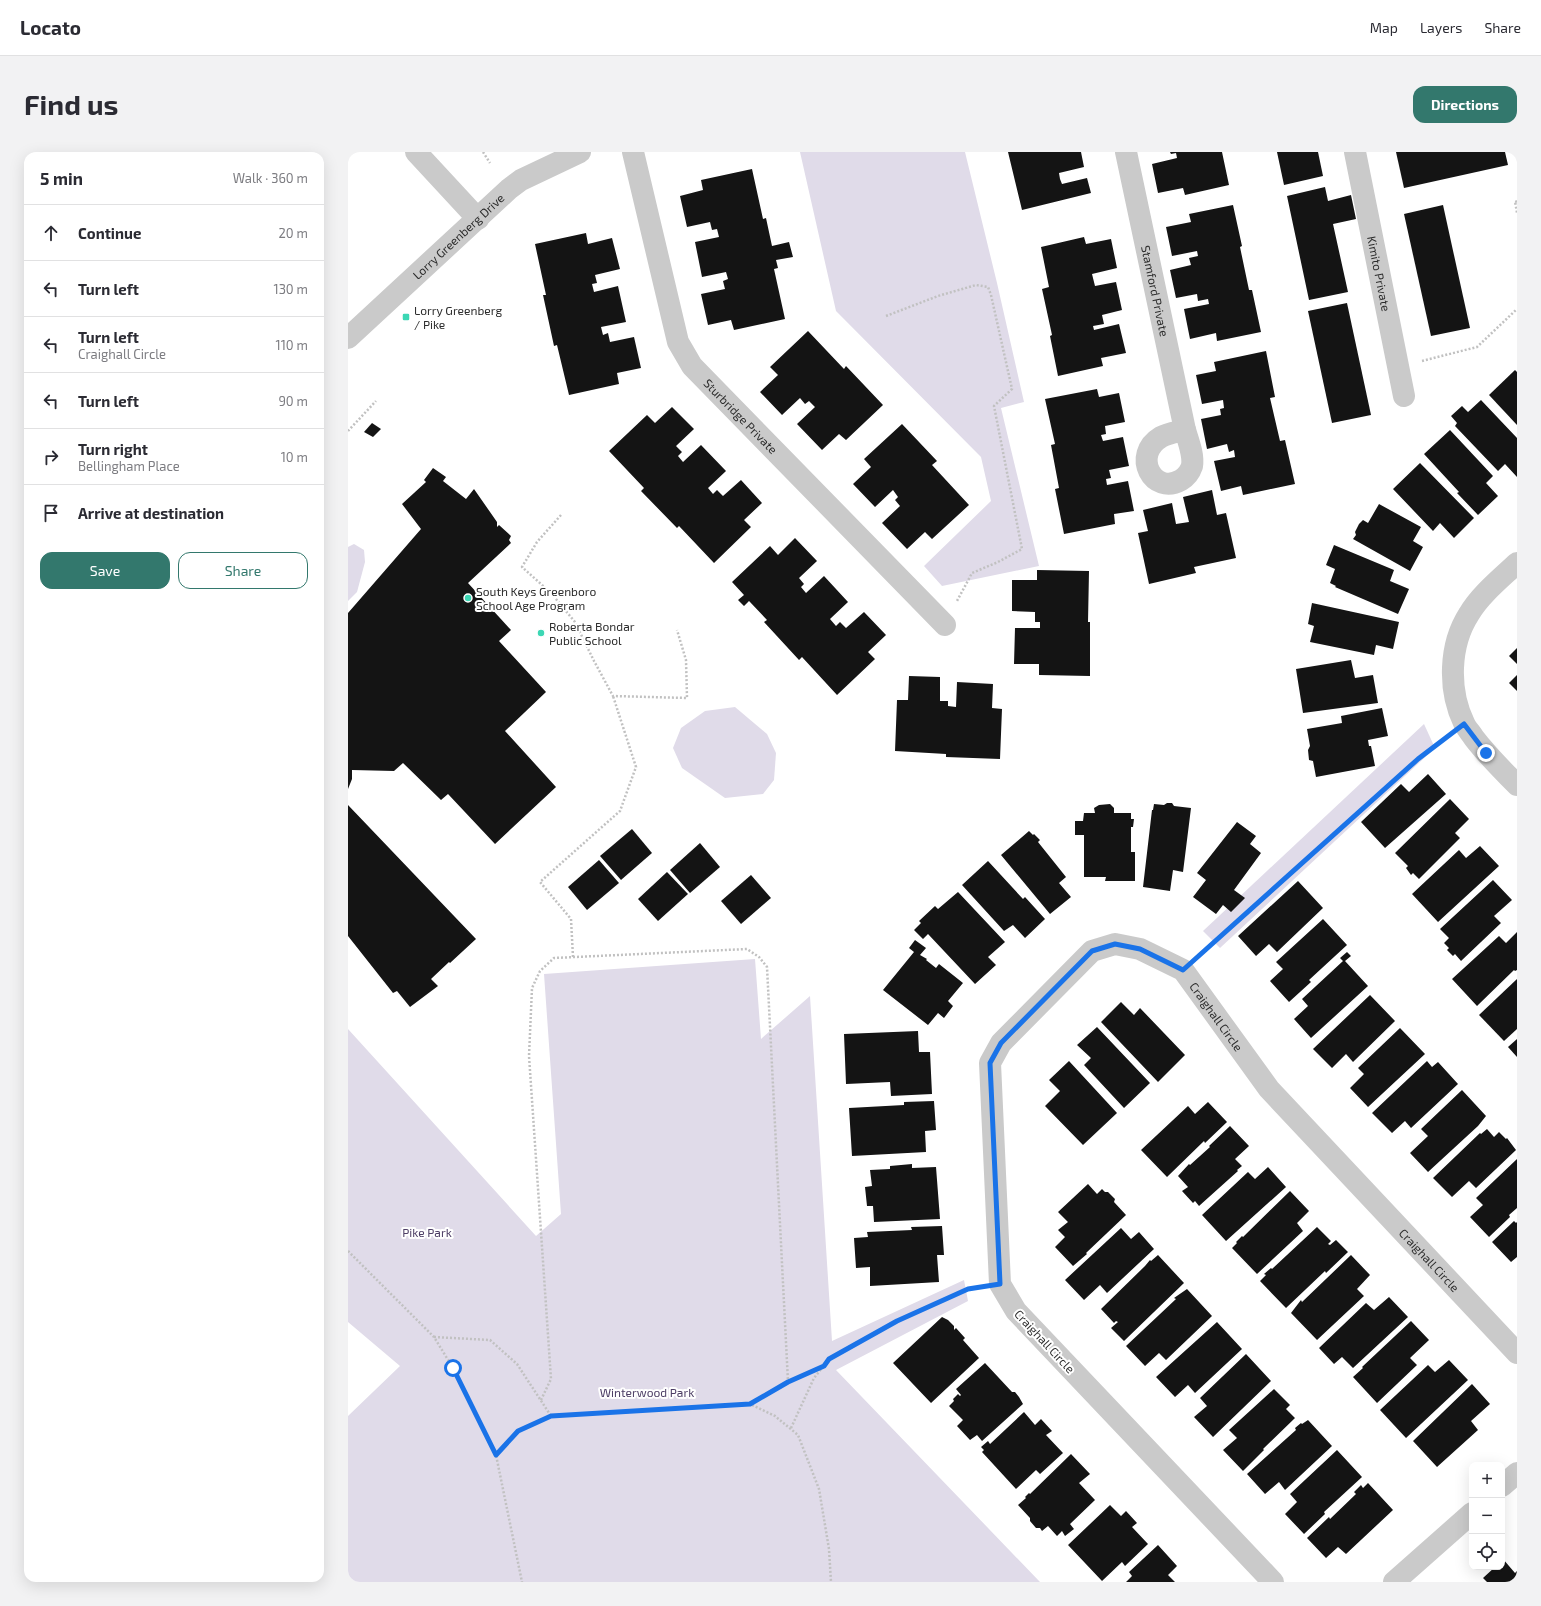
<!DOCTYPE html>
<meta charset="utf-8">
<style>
:root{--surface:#fff;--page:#f2f2f3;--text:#2b2b33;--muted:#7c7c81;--line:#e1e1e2;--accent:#33786d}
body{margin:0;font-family:"Exo 2",sans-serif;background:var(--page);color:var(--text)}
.controls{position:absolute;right:12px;bottom:12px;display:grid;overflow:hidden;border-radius:8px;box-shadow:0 4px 16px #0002}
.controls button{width:36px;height:36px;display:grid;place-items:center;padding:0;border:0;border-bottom:1px solid var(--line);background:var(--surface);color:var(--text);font:20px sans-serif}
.stop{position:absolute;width:12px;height:12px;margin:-9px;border:3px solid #1a73e8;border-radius:50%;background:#fff}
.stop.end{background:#1a73e8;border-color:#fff;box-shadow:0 1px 4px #0008}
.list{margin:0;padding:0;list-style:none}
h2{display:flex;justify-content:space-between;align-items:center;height:52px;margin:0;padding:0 16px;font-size:17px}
h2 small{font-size:13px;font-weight:400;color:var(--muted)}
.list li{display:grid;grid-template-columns:26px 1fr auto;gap:12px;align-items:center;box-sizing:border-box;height:56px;padding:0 16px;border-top:1px solid var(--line)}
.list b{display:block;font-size:15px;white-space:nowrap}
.list p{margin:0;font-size:13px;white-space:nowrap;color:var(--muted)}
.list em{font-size:13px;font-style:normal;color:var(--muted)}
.actions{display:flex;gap:8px;padding:12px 16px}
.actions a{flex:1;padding:9px 0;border:1px solid var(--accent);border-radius:12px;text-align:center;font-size:14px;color:var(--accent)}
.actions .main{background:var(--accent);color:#fff}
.icon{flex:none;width:22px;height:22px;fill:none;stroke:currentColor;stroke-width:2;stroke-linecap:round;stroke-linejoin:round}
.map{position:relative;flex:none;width:1169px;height:1430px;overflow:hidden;border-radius:12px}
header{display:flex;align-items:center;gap:24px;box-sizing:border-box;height:56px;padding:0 20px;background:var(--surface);border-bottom:1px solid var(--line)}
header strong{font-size:19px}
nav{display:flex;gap:22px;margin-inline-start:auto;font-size:14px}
.intro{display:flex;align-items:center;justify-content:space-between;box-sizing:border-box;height:96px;padding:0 24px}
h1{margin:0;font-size:28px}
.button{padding:10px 18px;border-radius:12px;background:var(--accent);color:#fff;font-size:14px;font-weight:700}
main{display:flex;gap:24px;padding:0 24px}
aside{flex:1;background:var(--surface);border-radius:12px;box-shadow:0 4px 16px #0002}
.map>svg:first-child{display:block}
.green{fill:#e0dbe9}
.building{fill:#141414}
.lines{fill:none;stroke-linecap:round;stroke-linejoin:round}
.path{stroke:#c1c1c1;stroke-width:2.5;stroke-dasharray:2 2;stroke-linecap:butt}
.minor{stroke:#cacaca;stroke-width:22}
.tertiary{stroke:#cacaca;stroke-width:22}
.route{stroke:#1a73e8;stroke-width:5}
.poi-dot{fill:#3cd7b4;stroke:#fff;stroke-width:1.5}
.labels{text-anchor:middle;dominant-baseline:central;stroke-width:4;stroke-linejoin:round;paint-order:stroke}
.street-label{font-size:12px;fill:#2d2d2d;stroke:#fff}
.poi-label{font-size:12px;fill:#2d2d2d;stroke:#fff;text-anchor:start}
.park-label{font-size:12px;fill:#4d3e65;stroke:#fff}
</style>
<header>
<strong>Locato</strong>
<nav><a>Map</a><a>Layers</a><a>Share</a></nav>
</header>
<div class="intro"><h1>Find us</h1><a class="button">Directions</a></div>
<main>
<aside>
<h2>5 min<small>Walk · 360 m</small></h2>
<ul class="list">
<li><svg class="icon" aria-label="ahead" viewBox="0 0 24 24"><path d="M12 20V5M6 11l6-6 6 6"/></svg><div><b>Continue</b></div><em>20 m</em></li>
<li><svg class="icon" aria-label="left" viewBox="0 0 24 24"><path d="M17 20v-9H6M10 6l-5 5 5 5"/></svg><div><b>Turn left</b></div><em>130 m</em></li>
<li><svg class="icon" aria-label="left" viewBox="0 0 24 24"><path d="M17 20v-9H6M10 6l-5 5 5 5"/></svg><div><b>Turn left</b><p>Craighall Circle</p></div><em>110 m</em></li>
<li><svg class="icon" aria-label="left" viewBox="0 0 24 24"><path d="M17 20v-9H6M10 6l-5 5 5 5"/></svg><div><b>Turn left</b></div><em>90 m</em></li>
<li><svg class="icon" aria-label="right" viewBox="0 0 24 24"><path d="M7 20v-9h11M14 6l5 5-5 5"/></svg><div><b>Turn right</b><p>Bellingham Place</p></div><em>10 m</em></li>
<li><svg class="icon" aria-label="arrive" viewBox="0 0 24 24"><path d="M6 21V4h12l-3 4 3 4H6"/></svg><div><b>Arrive at destination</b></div></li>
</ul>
<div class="actions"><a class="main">Save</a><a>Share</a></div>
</aside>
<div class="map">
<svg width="1169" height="1430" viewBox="0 0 1169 1430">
<rect width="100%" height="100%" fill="#fff"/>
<g class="green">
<path d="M452 0H617L649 131 676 250 653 256 691 414 594 434 576 414 643 349 633 305 488 159Z"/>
<path d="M6 392 16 398 17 410 9 440 0 449V395Z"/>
<path d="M387 555 419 582 428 601 426 628 415 642 377 646 334 616 325 596 333 576 357 559Z"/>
<path d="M1076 572 1087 596 872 796 855 779Z"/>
<path d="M407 807 413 887 462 844 484 1189 616 1128 620 1149 488 1218 692 1430H0V1264L52 1214 0 1170V877L188 1084 213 1062 196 822Z"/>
</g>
<g class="building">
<path d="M660 0H733L736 15 711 21 712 27 714 32 739 26 743 41 674 58Z"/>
<path d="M822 0H874L881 33 837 43 835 36 810 41 804 12 829 6 828 1 823 2Z"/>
<path d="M929 0H970L975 24 936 33Z"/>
<path d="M1048 0H1157L1160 13 1056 36Z"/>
<path d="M404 17 415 67 418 66 424 94 441 90 445 105 428 108 430 116 426 117 437 167 386 178 383 168 360 173 353 142 377 137 375 129 380 127 378 120 354 125 347 90 371 85 369 77 364 78 362 70 339 75 332 44 355 38 353 28Z"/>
<path d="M977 35 980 49 1003 43 1008 67 985 72 1000 140 961 148 939 44Z"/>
<path d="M885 53 894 94 892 95 901 138H904L913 180 869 189 868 181 842 187 836 157 861 152 860 147 850 149 849 142 828 146 822 118 843 113 841 106 850 104 849 99 824 104 818 75 843 70 841 62Z"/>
<path d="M1095 53 1122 176 1083 184 1056 62Z"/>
<path d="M238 81 240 92 264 86 272 117 247 123 249 131 244 132 246 140 270 134 278 170 253 175 255 183 260 181 262 190 286 185 293 216 269 221 271 232 221 243 209 193 206 194 195 143H198L187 92Z"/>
<path d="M736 85 738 92 763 87 769 116 744 122 747 134 768 130 774 158 754 163 756 172 745 174 746 178 771 172 778 201 753 206 755 214 710 224 702 184 704 183 694 137 701 135 693 95Z"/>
<path d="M999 151 1023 263 984 271 960 159Z"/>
<path d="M460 179 496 217 498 214 535 253 498 288 491 282 474 298 449 272 467 255 461 249 457 252 452 246 434 263 412 240 430 223 422 215Z"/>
<path d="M918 199 927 245 922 246 932 289 937 288 947 332 895 343 893 334 873 339 866 309 887 305 886 298 881 300 879 292 859 297 853 267 873 263 872 257 876 256 875 248 854 252 848 223 868 219 866 210Z"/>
<path d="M1167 218 1169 220V273L1141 243Z"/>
<path d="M749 237 751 245 771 241 777 270 757 274 758 282 753 283 755 289 775 285 781 314 761 318 763 326 758 327 759 333 780 329 786 359 766 362 767 372 716 382 707 337 711 336 703 293 707 292 697 247Z"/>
<path d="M1133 248 1169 286V325L1157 312 1150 319 1107 274 1109 271 1103 264 1114 254 1120 260Z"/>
<path d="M324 255 346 277 328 294 334 300 330 304 335 310 353 293 378 319 360 336 365 342 369 338 375 344 393 328 414 351 396 368 403 375 366 411 331 374 329 376 293 339 296 336 261 299 299 263 307 271Z"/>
<path d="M24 271 33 277 25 285 16 280Z"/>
<path d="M554 272 589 309 584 313 621 353 584 387 577 380 559 397 534 371 552 354 547 348 550 345 545 338 527 355 505 332 523 315 516 307Z"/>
<path d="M1102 278 1145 324 1138 331 1150 344 1130 363 1109 341 1111 340 1076 302Z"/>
<path d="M1072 311 1126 366 1106 386 1092 371 1085 379 1045 337Z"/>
<path d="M85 316 98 325 95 329 118 347 126 337 149 370V375L151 373 163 384 161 388 163 391 120 431 163 478 151 489 198 540 157 579 208 635 147 692 100 642 93 648 55 611 46 619 4 618V627L0 637V461L73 377 54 352 78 330 76 328Z"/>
<path d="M864 338 869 363 878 361 888 406 846 415 848 421 801 432 790 381 800 379 795 358 824 351 828 372 841 370 835 345Z"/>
<path d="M1031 352 1073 375 1065 389 1075 395 1062 419 1005 387 1008 383 1007 380 1011 372 1015 368 1020 371Z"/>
<path d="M447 386 469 409 451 426 456 432 453 435 458 441 476 424 500 450 482 467 488 474 492 470 498 476 516 460 538 483 520 500 527 507 489 543 454 505 451 508 416 470 419 468 402 450 401 449 396 454 390 448 396 443 384 430 422 394 430 403Z"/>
<path d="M986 393 1046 418 1042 429 1061 437 1050 462 987 435 988 434 982 431 987 417 978 413Z"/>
<path d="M689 418 741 419 740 470H742V524L691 523V512H666L667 476H692V470H687V460L664 459V428H689Z"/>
<path d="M964 451 1051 470 1045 497 1028 493 1026 503 962 490 966 474 960 472Z"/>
<path d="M1169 496V512L1161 504Z"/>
<path d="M1003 508 1007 526 1025 523 1030 551 955 561 948 517Z"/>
<path d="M1169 523V539L1161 531Z"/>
<path d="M561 524 592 525V549H600V554L608 555 609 530 645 532 644 556 654 557 652 607 598 605V602L547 599 549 548H560Z"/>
<path d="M1034 556 1040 584 1020 588 1021 594H1023L1027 614 968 625 965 609 961 608 960 598 962 594 959 577 994 571 993 564Z"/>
<path d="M1080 622 1098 642 1037 696 1013 670 1053 632 1061 640Z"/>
<path d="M1102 647 1121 667 1107 681 1112 686 1071 727 1065 721 1063 723 1058 716 1060 714 1047 701Z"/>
<path d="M819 651H824L826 654 843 656 835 720 825 718 822 739 795 735 804 658H805L806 652 816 653Z"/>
<path d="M762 652 766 656V661H783V667H786L785 675H783V700H787V729H757L758 725H736V683H727V669H735L736 661H747L746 656 751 653Z"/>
<path d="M0 653 128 787 102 811 101 810 83 827 90 834 62 855 49 839 45 841 0 784Z"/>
<path d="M889 670 908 684 902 692 913 701 886 738 897 746 883 760 875 753 868 762 845 745 858 728 849 721Z"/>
<path d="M284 677 304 701 273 728 252 704Z"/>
<path d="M681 679 685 683 686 682 692 688 690 690 718 725 711 731 723 745 702 762 653 703Z"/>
<path d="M352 691 372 715 342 741 322 718Z"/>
<path d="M1132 694 1151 714 1090 770 1064 742 1111 698 1118 706Z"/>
<path d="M251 708 271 731 239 758 220 735Z"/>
<path d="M640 709 675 747 677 745 697 767 677 786 665 773 656 779 614 733Z"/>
<path d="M319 720 340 742 310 769 290 747Z"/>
<path d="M403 723 423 746 393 772 373 749Z"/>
<path d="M1145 728 1164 748 1146 764 1153 771 1113 809 1107 802 1105 804 1099 798 1101 796 1096 791 1101 786 1092 777Z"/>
<path d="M950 729 975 756 929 800 921 792 908 804 890 784Z"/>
<path d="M610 740 657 790 640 805 648 813 627 832 580 782 575 787 566 778 573 771 571 769 587 754 590 757Z"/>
<path d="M975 767 999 793 961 828 963 830 941 850 922 829 935 817 928 810Z"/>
<path d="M1169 780V818L1167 819 1166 818 1129 854 1104 827 1151 784 1158 791Z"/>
<path d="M567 788 578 796 572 803 579 807 578 808 588 816 591 812 615 831 600 849 605 854 596 866 590 861 580 873 535 838 566 800 561 796Z"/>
<path d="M999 800 1003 804 997 809 1020 834 963 886 946 867 960 854 954 847 995 809 992 806Z"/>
<path d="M1169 827V877L1156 889 1131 863Z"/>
<path d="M1022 843 1047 869 1005 910 998 902 984 916 965 897Z"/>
<path d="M773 850 786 863 792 856 837 903 810 930 753 870Z"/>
<path d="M749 875 802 931 776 956 736 913 743 906 729 893Z"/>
<path d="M1052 876 1077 902 1020 955 1002 936 1016 922 1010 916Z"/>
<path d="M570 879 571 900H582L584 942 543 944 542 930 498 932 496 882Z"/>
<path d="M1169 887V905L1160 895Z"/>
<path d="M721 909 769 961 735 993 697 954 712 939 701 928Z"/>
<path d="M1079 909 1084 915 1090 910 1110 932 1063 976 1057 969 1044 981 1024 961Z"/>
<path d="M1114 938 1138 964 1130 974 1080 1020 1062 1001 1080 984 1073 977Z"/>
<path d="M586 949 588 978 577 979 578 1000 504 1004 501 956 556 953V950Z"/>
<path d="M860 950 879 970 857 991 856 989 819 1025 793 998 840 954 847 962Z"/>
<path d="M882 974 901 994 887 1007 894 1014 889 1018 890 1019 851 1054 847 1049 845 1051 834 1039 840 1035 830 1024 841 1012 842 1013 862 995 861 994Z"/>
<path d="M1139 977 1146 985 1151 980 1158 987 1159 986 1168 998 1128 1036 1121 1029 1104 1045 1085 1026 1132 981 1133 982Z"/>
<path d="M1169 1007V1056L1161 1063 1162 1065 1141 1085 1122 1065 1135 1053 1128 1046Z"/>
<path d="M564 1012V1016L588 1015 592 1067 526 1070 525 1054H519L517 1035 524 1034 522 1018 542 1017V1014Z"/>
<path d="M920 1015 938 1035 878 1089 854 1063 900 1020 907 1027Z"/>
<path d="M740 1032 749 1042 754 1037 757 1040H760L767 1047 766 1050 778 1063 738 1101 739 1102 725 1114 707 1095 717 1085 710 1078 720 1070 710 1060Z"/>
<path d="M942 1039 961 1059 949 1071 955 1079 909 1122 884 1096 889 1091 888 1090 894 1084 895 1085Z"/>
<path d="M1166 1069 1168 1071 1169 1070V1105L1163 1110 1144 1090Z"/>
<path d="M594 1074 596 1103H589L591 1130 522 1134V1115L508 1116 506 1086 520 1085 519 1080 564 1078 563 1075Z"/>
<path d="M969 1075 983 1089 980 1092 982 1093 988 1088 1000 1100 978 1121 977 1119 938 1156 912 1129 918 1123 916 1122 923 1116 924 1117Z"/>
<path d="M773 1076 783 1087 791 1080 806 1097 759 1141 752 1133 736 1148 717 1128Z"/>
<path d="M810 1103 836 1131 776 1189 763 1176 770 1170 768 1169 766 1171 753 1157 797 1114 802 1108 803 1109Z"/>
<path d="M1003 1103 1022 1123 1009 1137 1016 1144 969 1188 943 1161 953 1148 954 1150Z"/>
<path d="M839 1137 864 1164 818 1208 811 1201 797 1214 778 1194 828 1147 826 1146Z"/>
<path d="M1041 1145 1060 1165 1005 1216 994 1205 986 1212 971 1196 1018 1151 1026 1158Z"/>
<path d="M594 1165 600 1168 606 1174V1178L608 1176 617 1186 615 1188 631 1206 583 1251 545 1211Z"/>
<path d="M1063 1169 1081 1188 1062 1206 1069 1213 1029 1251 1005 1225 1015 1216 1014 1215Z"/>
<path d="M869 1170 894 1197 847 1241 840 1233 827 1245 808 1225Z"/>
<path d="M898 1202 923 1229 865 1285 846 1265 859 1254 852 1246Z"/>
<path d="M1101 1208 1120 1228 1058 1286 1032 1258 1080 1213 1087 1220Z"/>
<path d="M637 1211 664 1240H667L671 1245 675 1252 634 1289 629 1283 622 1288 609 1274 615 1268 601 1254 606 1249 605 1247 610 1242 612 1244 613 1243 608 1237Z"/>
<path d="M1124 1232 1142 1252 1123 1269 1130 1278 1089 1315 1065 1289Z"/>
<path d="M926 1237 942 1253 938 1257 947 1266 915 1297 916 1298 895 1319 875 1298 889 1286 881 1278Z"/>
<path d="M676 1260 687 1273 693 1267 704 1279 698 1283 715 1301 692 1322 688 1318 668 1337 634 1300 636 1298 633 1295 640 1289 642 1292Z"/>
<path d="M960 1268 984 1294 937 1338 931 1330 917 1342 899 1322 948 1278 947 1276 953 1271 954 1272Z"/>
<path d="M989 1298 1014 1325 976 1360 977 1362 956 1382 937 1362 949 1350 942 1342Z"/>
<path d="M723 1302 742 1322 731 1331 747 1348 722 1372 726 1377 717 1384 714 1379 709 1384 700 1374 694 1379 692 1376H688L682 1369V1366L670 1353 678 1346 677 1345 681 1341 682 1342Z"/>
<path d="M1020 1331 1045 1358 998 1402 990 1395 978 1406 959 1386 981 1365 982 1367 1008 1342 1006 1340 1013 1333 1015 1336Z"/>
<path d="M762 1353 773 1364 778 1359 789 1371 784 1375 800 1392 777 1414 774 1410 754 1429 720 1393Z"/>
<path d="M810 1393 829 1414 820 1423 827 1430H778L784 1424 781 1420Z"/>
<path d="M1155 1407 1167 1421 1169 1419V1430H1139L1135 1426 1147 1415H1154Z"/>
</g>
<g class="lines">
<g class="path">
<path d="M135 0 142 11"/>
<path d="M1169 50 1167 49 1169 61"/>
<path d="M538 164 590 144 628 133 640 135 643 143 664 237 646 254 674 397 650 410 624 421 609 449"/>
<path d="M1074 209 1129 195 1169 157"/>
<path d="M0 279 28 249"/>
<path d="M213 363 189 390 174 415 203 441 227 470 246 509 265 544 339 546 338 508 329 478"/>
<path d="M853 801 1070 607 1097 587"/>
<path d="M225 805 223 767 192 730 272 659 288 615 265 544"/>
<path d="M0 1099 86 1185 105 1216 148 1303 174 1430"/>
<path d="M86 1185 142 1188 169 1212 203 1264 402 1252 427 1264 450 1283 471 1337 481 1397 483 1430"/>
<path d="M440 1230 474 1215"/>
<path d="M193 1248 203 1227 181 904 184 836 192 819 206 806 399 797 411 805 419 815 440 1230 402 1252"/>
<path d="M443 1276 466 1226 481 1207 549 1169 620 1137 628 1136"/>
<path d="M148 1303 171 1279 203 1264"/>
</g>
<g class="minor">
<path id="s1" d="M285 0 330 190 344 214 597 473"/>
<path id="s2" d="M778 0 837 278"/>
<path id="s3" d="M1007 0 1056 244"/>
<path d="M837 278C840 288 846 303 844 314 842 320 838 325 833 328 805 344 783 303 813 285 820 281 829 280 837 278Z"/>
<path d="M1169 411C1153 426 1132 443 1121 462 1101 493 1100 538 1116 571 1118 576 1123 581 1126 586 1139 603 1154 618 1169 633"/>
<path d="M1154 1334 1169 1321"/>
<path id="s4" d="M925 1430 668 1159 652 1132 642 911 653 891 744 799 767 792 792 797 835 818 921 937 1169 1201"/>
<path d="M1046 1430 1124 1361"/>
</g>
<g class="tertiary">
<path d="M68 0 130 67"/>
<path id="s5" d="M0 186 161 37 173 28 232 0"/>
</g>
</g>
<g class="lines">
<path class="route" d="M105 1216 148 1303 170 1279 203 1264 402 1252 440 1230 476 1214 481 1207 549 1169 620 1137 652 1132 642 911 653 891 744 799 767 792 792 797 835 818 1070 607 1116 572 1138 601"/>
</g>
<g class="poi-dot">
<rect x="54" y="161" width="8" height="8" rx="2"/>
<circle cx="120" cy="446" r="4"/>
<circle cx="193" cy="481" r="4"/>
</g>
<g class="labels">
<g class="street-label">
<text stroke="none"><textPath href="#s5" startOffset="150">Lorry Greenberg Drive</textPath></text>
<text stroke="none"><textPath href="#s3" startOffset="124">Kimito Private</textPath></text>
<text stroke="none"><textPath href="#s2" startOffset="142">Stamford Private</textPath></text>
<text stroke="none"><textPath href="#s1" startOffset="293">Sturbridge Private</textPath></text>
<text stroke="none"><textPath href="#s4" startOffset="933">Craighall Circle</textPath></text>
<text stroke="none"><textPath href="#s4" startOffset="1257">Craighall Circle</textPath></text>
<text transform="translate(697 1189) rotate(47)">Craighall Circle</text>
</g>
<g class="poi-label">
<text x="66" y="158">Lorry Greenberg<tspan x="66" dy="14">/ Pike</tspan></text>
<text x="128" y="439">South Keys Greenboro<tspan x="128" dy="14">School Age Program</tspan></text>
<text x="201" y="474">Roberta Bondar<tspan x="201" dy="14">Public School</tspan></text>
</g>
<g class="park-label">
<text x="79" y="1080">Pike Park</text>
<text x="299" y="1240">Winterwood Park</text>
</g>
</g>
</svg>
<div class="controls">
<button>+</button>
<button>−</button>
<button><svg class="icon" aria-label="locate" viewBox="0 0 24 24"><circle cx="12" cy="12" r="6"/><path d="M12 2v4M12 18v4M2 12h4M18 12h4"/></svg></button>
</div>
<div class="stop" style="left:105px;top:1216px"></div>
<div class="stop end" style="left:1138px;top:601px"></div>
</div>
</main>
